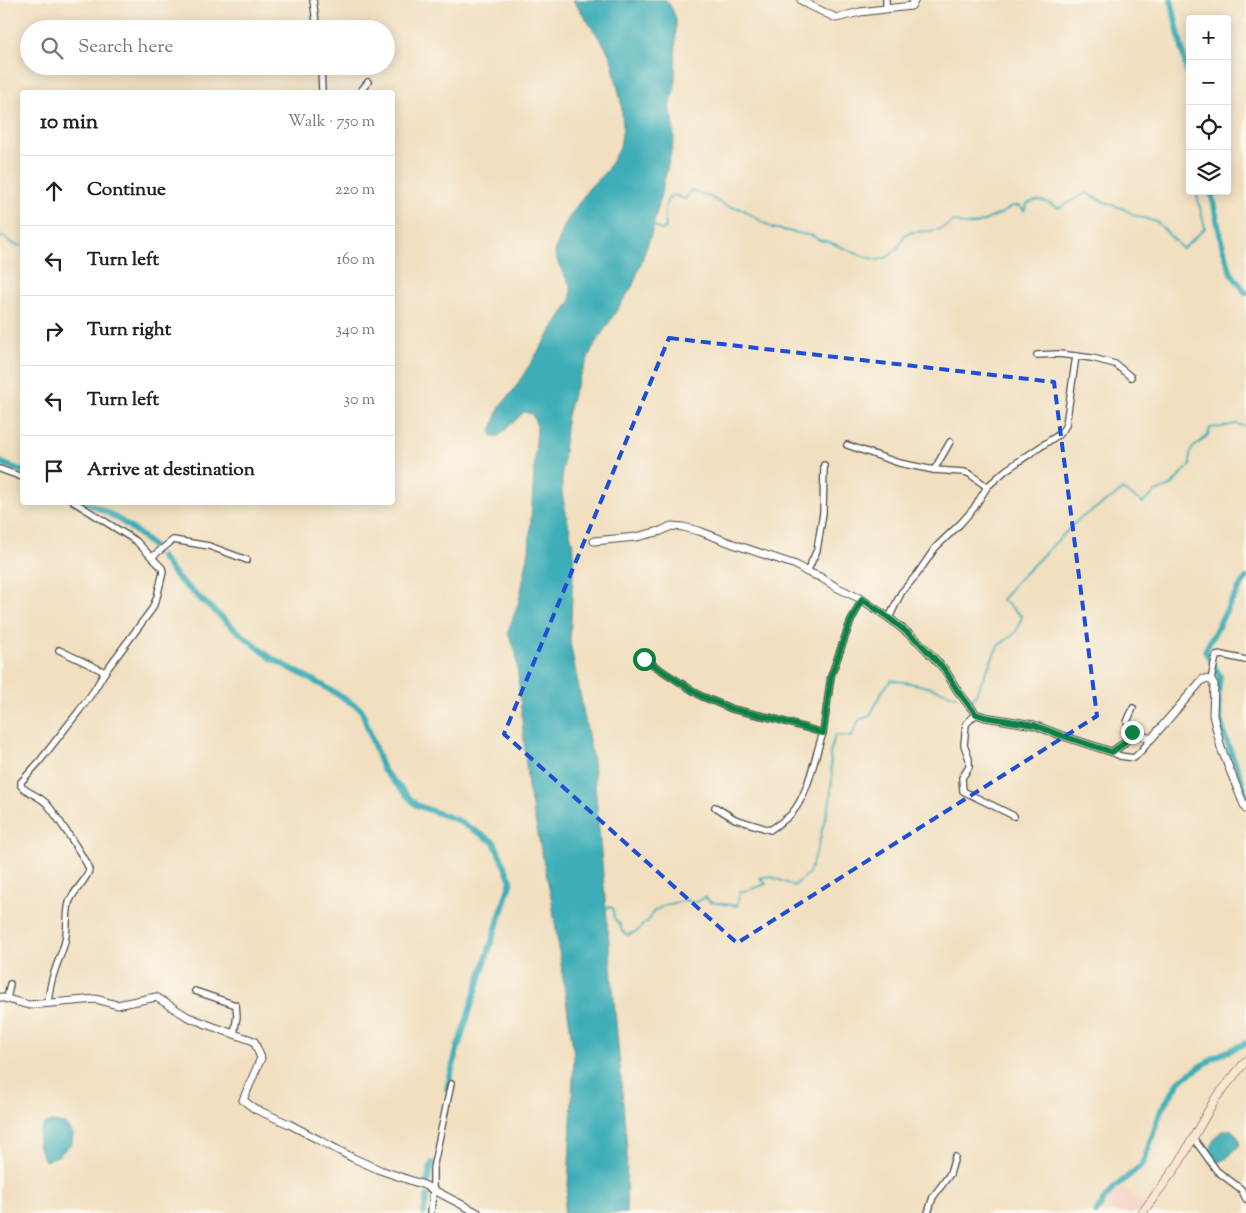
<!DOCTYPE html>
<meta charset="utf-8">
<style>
:root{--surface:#fff;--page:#f6f6f6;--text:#202124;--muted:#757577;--line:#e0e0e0}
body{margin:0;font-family:"Sorts Mill Goudy",serif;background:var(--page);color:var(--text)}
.controls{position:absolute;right:15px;top:15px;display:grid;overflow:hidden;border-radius:5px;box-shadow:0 2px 12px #0003}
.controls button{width:45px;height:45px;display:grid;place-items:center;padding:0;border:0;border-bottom:1px solid var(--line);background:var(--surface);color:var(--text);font:25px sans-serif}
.stop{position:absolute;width:15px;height:15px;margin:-11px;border:4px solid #0b8043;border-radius:50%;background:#fff}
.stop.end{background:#0b8043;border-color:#fff;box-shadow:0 1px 5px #0008}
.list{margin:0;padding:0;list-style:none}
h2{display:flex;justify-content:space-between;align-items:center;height:65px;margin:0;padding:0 20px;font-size:21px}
h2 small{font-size:16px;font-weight:400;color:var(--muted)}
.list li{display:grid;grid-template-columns:32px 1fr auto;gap:15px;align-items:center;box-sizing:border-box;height:70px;padding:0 20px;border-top:1px solid var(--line)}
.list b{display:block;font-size:19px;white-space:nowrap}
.list em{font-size:16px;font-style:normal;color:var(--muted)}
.icon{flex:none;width:28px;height:28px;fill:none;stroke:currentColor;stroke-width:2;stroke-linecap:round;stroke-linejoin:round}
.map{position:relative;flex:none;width:1246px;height:1213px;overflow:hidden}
.search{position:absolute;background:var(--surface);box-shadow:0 2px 12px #0003;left:20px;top:20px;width:375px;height:55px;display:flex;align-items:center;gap:12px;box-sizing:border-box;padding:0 18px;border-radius:28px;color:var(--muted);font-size:19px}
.panel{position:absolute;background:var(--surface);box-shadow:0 2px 12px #0003;left:20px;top:90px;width:375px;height:415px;border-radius:5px}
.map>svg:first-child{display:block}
.built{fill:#f7d1c7}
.water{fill:#3daeb7;stroke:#346c71}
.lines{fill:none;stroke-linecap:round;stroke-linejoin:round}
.stream{stroke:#3daeb7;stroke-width:2}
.canal{stroke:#3daeb7;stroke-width:6}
.minor-casing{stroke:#494641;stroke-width:8}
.tertiary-casing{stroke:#494641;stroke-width:9}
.secondary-casing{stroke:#494641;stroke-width:9}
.minor{stroke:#fff;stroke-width:5.5}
.tertiary{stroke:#fff;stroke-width:7}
.secondary{stroke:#fce5cf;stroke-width:8}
.route{stroke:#0b8043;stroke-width:6}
.marked{fill:none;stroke:#1d4ed8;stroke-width:4;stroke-dasharray:10 6;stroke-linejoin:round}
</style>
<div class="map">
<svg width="1246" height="1213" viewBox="0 0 1246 1213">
<rect width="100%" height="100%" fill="#fbf7ec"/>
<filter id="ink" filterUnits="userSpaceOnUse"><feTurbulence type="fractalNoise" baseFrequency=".02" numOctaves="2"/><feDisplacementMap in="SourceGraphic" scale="10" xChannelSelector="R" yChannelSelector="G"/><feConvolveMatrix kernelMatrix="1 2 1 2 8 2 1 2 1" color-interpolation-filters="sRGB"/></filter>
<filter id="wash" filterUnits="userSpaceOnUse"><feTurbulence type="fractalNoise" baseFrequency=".0096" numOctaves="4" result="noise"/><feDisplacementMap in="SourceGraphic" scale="20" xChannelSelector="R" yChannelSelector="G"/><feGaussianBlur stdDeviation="1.12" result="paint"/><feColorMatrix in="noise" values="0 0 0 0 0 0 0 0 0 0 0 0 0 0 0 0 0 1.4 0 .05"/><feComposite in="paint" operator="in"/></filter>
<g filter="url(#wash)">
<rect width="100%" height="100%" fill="#f1dfc0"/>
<path class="built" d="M1119 1185 1145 1205 1137 1213H1117L1105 1203Z"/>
<g class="water">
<path d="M573 0H666L671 7 676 18 675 86 669 108 673 118 674 140 651 235 633 285 592 349 573 394 567 415 562 475V494L574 551 570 642 593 761 627 1148 626 1213H563L568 1186 574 1055 552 902 528 787 516 652 508 632 519 601 529 551 537 426 532 414 524 412 499 436 493 437 491 431 500 407 515 388 571 300V287L559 265 555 254 556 247 566 222 589 188 607 170 617 152 620 147 623 127 621 102 611 58 606 48Z"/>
<path d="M51 1122 65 1124 73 1133 72 1143 58 1156 45 1161C37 1143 35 1143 43 1125Z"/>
<path d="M1230 1129 1237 1135 1240 1145 1227 1158 1215 1165 1209 1155 1213 1141 1220 1132Z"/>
</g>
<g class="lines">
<g class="stream">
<path d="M653 224 656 227 661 230 666 228C665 217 662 201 673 195L685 199 691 190 710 197 726 206 742 209 772 228 813 236 819 240 829 242 863 256 878 260 888 257 898 248 905 234C923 228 936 236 953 221L965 225 977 224 1002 213 1012 206H1020L1024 211 1027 204C1041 197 1045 202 1059 208L1086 193 1104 202 1124 209 1136 216 1157 222 1183 249 1205 228 1196 191"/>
<path d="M0 237H4L11 243 22 246"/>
<path d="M972 702 998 646 1016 632 1022 616 1002 600 1015 583 1078 520 1116 495 1122 489 1143 503 1155 492 1171 486 1183 472 1190 466V454L1192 449 1208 435 1210 428 1222 427 1236 424 1244 426H1246"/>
<path d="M605 909 609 907 613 908 614 918 620 925 622 931 627 935 638 931 642 925 649 920 653 912 666 904H671L685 900 691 902H697L705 897 710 902 737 906 740 892 752 889 766 884 760 878 770 876 794 886 809 873 818 847 823 826 830 802 832 776 830 754 835 735 851 737 859 720 870 716 881 693 891 680C914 683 935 688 956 696"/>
</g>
<g class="canal">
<path d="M1171 0 1190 85"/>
<path d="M1211 191 1222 244 1231 273 1246 293"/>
<path d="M0 462 22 471"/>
<path d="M87 502C113 515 135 528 155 549"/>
<path d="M161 557 178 579 236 630 271 658 324 686 361 709 383 770 416 805 457 820 494 842 511 881 457 1050 447 1089"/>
<path d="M1246 578C1230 601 1218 627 1205 651L1220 676 1218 694 1220 718 1224 735 1242 780 1246 798"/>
<path d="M427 1183 432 1163"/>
<path d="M424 1213 427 1196"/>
<path d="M1096 1213 1103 1201 1114 1188 1143 1164 1161 1110 1176 1087 1179 1081 1215 1057 1246 1043"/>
</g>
</g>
</g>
<g filter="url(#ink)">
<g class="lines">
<g class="minor-casing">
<g id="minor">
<path d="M313 0 317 29"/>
<path d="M886 9V0"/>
<path d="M321 66 322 92"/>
<path d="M360 92 368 82"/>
<path d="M1037 355 1059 354 1092 358 1115 364 1131 377"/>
<path d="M847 445 899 463 934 470 964 472 970 474 987 487"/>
<path d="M0 469 22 477"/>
<path d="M934 470 950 442"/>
<path d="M152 557 173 540 209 546 247 560"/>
<path d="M807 572 817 550 823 513 824 465"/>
<path d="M889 618 901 593 918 573 935 548 961 523 974 508 987 487 1006 470 1058 435 1063 430 1066 425 1076 356"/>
<path d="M59 650 105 672"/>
<path d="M644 659 701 696 732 709 772 718 823 733 831 676 850 623 862 599"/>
<path d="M1211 680 1216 656 1222 655 1246 660"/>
<path d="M976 714 966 724 964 745 969 759V767L962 778 963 791 1014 816"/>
<path d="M1132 732 1127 722 1133 708"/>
<path d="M1112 752 1120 756 1134 758 1142 750 1151 739"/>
<path d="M715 807 735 819 770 830C777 825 786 820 792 813 809 793 814 758 823 733"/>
<path d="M195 991 236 1005 237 1016 234 1034"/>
<path d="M7 999 10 984"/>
<path d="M48 1003C49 992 51 981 55 970 58 960 63 951 65 941 68 928 66 915 69 903 72 892 88 879 89 870 89 864 52 809 46 803 39 796 28 793 21 786V782L39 762 79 711 93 692 105 672 152 609 157 597 163 572 162 568 136 541 74 502"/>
<path d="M1194 1139 1217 1171 1241 1189 1246 1199"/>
<path d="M431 1213 433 1190V1168L451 1084"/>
<path d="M928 1213 933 1197 950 1174 955 1157"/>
</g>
</g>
<g class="tertiary-casing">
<g id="tertiary">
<path d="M801 0 809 5 836 18 860 12 911 6 915 0"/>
<path d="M594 541 636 537 661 531 671 526 683 527 699 531 736 545 796 565 807 572 820 577 836 587 861 599 889 618 919 642 945 670 957 690 976 714 985 717 1034 725 1060 735 1112 752 1123 744 1132 732 1151 739 1203 679 1211 680 1214 684 1213 715 1221 748 1242 800 1246 809"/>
<path d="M0 997 29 1005 96 999 117 1005 156 997 188 1017 214 1027 254 1041 261 1058 243 1100 255 1109 289 1124 353 1158 380 1170 424 1185 478 1213"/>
</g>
</g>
<g class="secondary-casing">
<path id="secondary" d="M1142 1213 1179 1163 1215 1099 1246 1061"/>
</g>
<use href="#minor" class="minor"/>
<use href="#tertiary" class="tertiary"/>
<use href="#secondary" class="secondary"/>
</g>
</g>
<g class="lines" filter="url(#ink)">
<path class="route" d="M644 659 701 696 732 709 772 718 823 733 831 676 850 623 862 599 889 618 919 642 945 670 957 690 976 714 985 717 1034 725 1060 735 1112 752 1123 744 1132 732"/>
</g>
<path class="marked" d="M669 338 1054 382 1097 716 737 943 504 734Z"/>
</svg>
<div class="controls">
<button>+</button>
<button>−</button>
<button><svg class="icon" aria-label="locate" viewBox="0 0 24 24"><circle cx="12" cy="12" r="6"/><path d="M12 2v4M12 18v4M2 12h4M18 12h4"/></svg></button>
<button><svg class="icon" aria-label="layers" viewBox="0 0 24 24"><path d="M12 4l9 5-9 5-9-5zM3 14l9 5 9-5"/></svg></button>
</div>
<div class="stop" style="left:644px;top:659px"></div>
<div class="stop end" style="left:1132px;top:732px"></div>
<div class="search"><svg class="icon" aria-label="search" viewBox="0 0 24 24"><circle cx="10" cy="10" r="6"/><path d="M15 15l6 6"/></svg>Search here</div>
<section class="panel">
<h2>10 min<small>Walk · 750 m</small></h2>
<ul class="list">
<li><svg class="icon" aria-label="ahead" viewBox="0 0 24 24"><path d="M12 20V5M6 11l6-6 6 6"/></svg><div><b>Continue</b></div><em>220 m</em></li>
<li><svg class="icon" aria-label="left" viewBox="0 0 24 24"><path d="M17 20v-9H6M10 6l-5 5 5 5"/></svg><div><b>Turn left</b></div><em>160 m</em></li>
<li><svg class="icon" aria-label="right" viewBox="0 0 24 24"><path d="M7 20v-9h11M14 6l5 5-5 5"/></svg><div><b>Turn right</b></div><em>340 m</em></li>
<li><svg class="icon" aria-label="left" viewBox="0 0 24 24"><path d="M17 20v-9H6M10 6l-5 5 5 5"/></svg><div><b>Turn left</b></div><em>30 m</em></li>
<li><svg class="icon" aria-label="arrive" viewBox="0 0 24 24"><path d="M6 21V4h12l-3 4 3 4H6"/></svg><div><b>Arrive at destination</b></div></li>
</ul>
</section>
</div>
